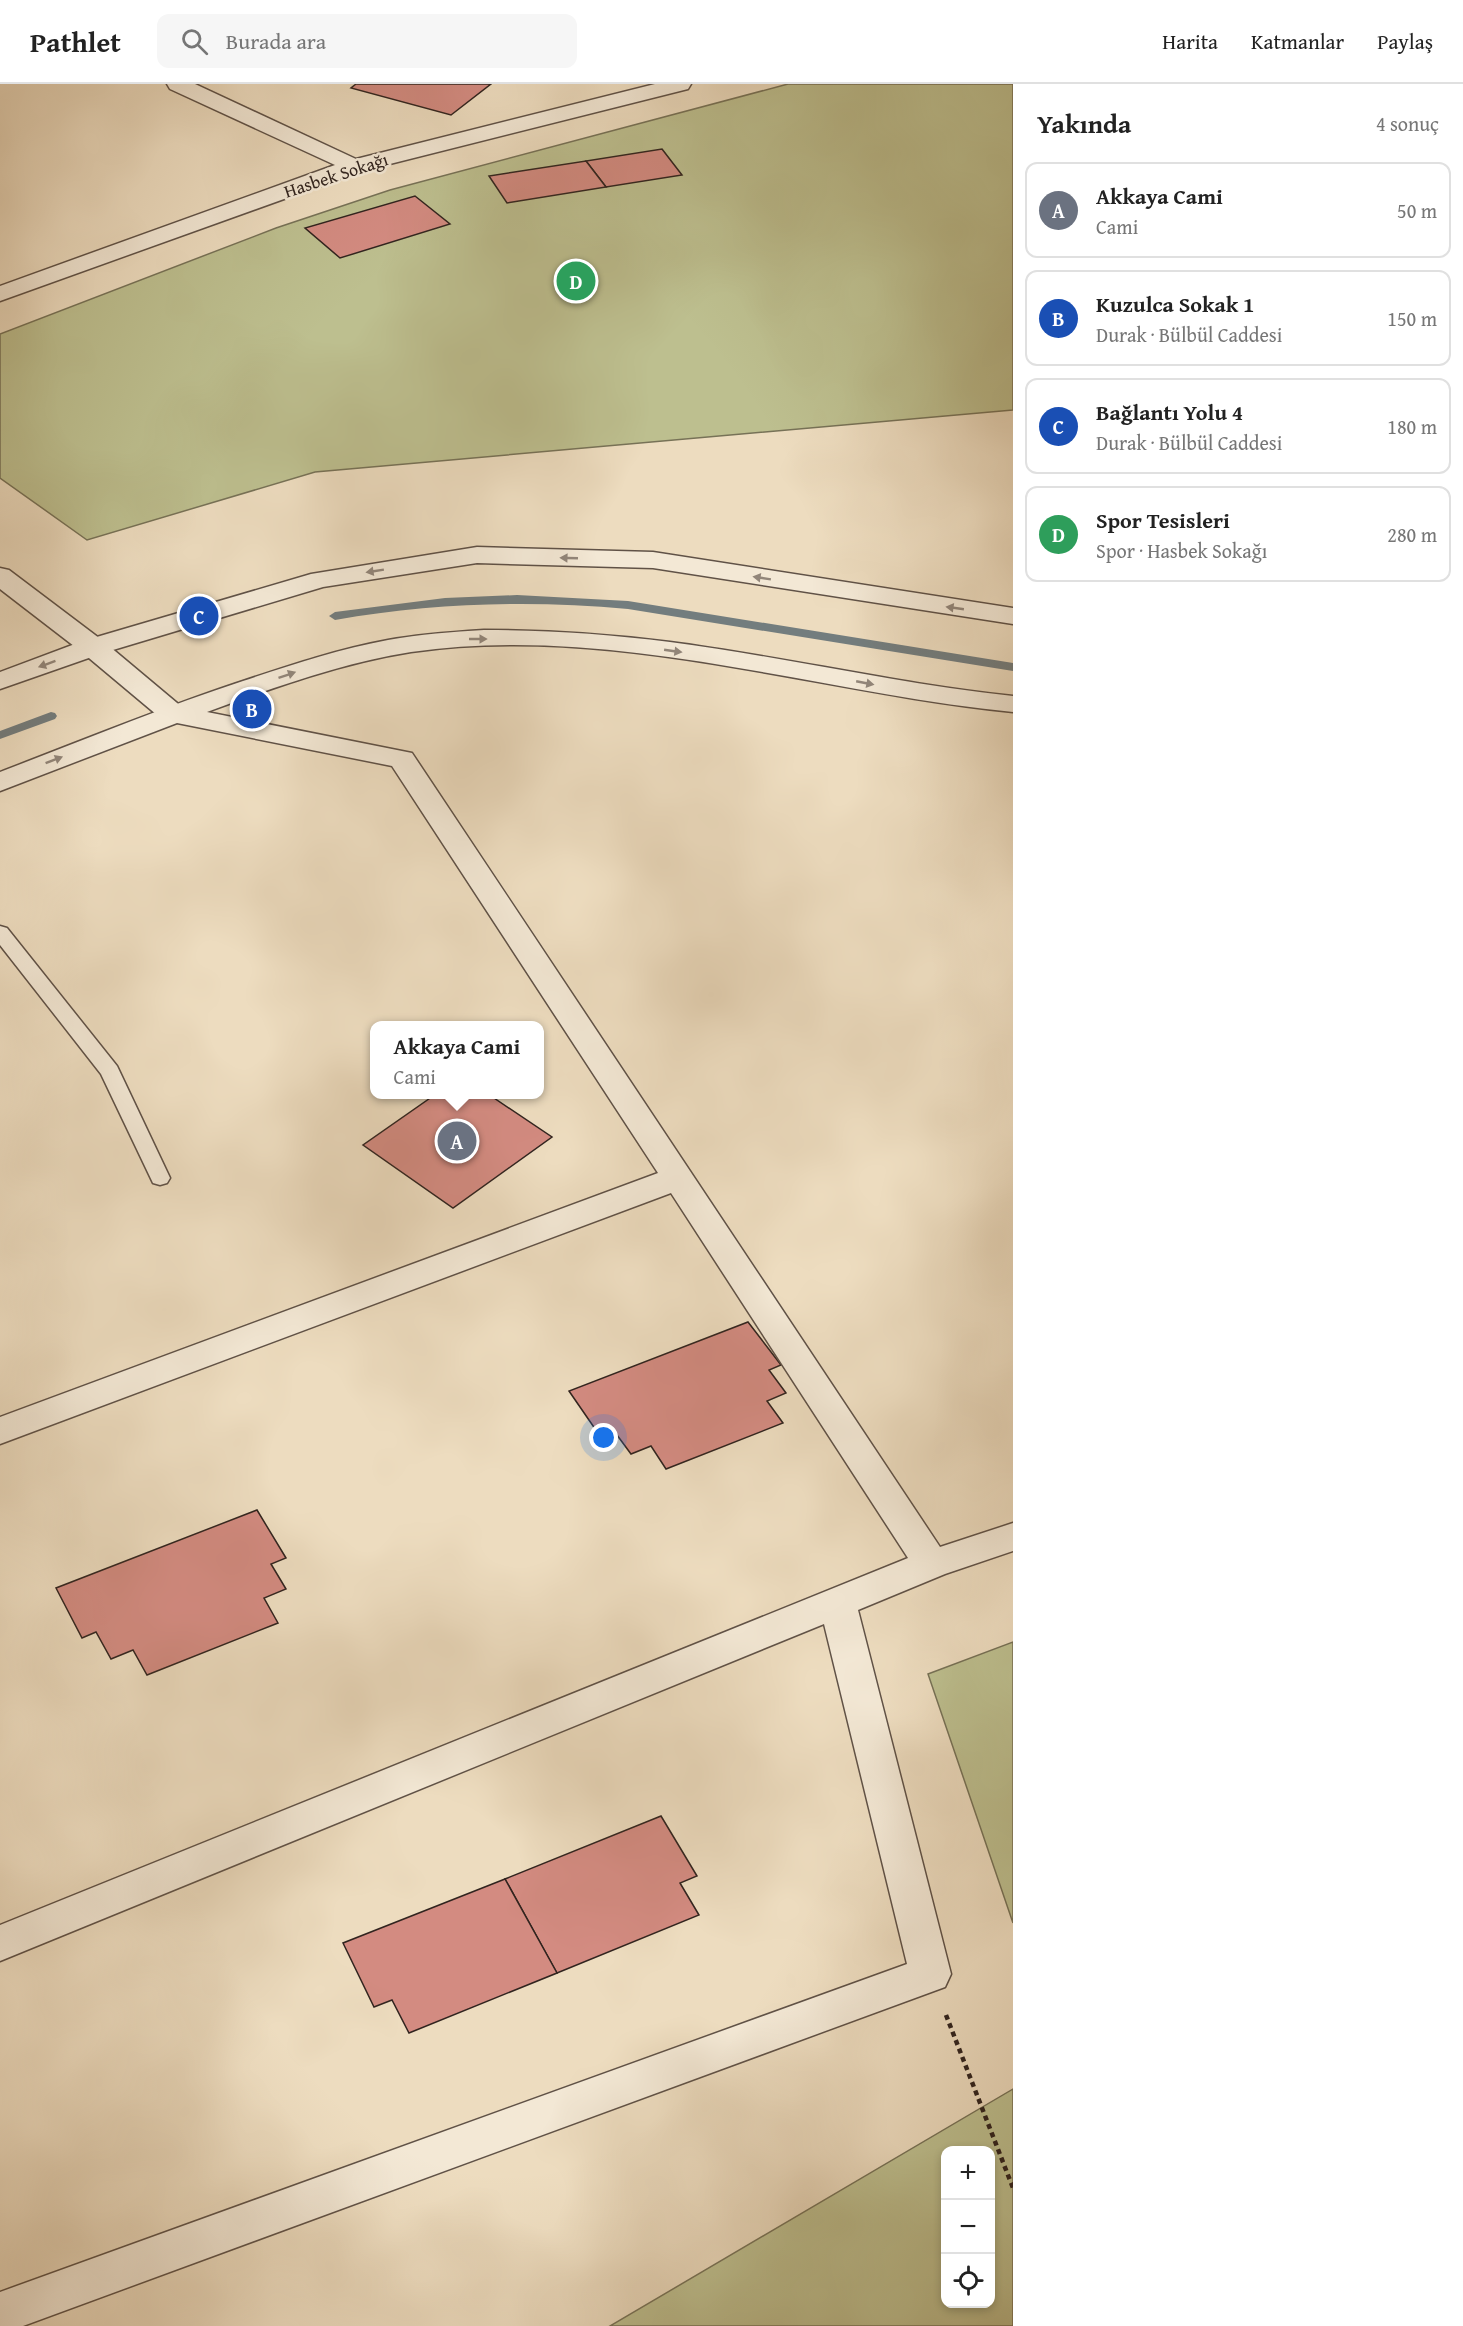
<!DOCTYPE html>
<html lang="tr">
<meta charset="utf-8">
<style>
:root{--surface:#fff;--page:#f6f6f6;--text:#222;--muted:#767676;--line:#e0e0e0;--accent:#db2777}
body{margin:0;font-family:"Gentium Book Plus",serif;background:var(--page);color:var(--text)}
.controls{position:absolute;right:18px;bottom:18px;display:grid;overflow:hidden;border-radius:12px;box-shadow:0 3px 9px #0003}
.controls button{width:54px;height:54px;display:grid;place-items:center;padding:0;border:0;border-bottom:2px solid var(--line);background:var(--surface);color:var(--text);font:30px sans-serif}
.you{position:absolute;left:604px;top:1354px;width:21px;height:21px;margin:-15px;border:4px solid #fff;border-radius:50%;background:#1a73e8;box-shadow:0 0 0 9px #1a73e833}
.badge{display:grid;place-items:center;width:39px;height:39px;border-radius:50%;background:var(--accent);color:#fff;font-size:20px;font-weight:700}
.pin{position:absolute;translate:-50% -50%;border:3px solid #fff;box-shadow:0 2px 6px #0006}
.popup{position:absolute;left:370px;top:937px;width:174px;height:78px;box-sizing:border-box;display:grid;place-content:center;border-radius:12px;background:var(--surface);filter:drop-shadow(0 2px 4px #0005);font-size:20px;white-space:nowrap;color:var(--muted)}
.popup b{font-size:22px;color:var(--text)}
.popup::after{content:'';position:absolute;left:50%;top:100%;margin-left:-12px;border:12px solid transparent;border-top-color:var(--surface)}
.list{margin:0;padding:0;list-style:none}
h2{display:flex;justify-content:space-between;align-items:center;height:78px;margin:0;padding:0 24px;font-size:26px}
h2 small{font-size:20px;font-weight:400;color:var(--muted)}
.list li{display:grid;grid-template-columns:39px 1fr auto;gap:18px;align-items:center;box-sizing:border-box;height:96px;margin:0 12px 12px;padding:0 12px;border:2px solid var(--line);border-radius:12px}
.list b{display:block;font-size:22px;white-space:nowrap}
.list p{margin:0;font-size:20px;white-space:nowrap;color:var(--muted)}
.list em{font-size:20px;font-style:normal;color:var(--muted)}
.icon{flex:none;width:33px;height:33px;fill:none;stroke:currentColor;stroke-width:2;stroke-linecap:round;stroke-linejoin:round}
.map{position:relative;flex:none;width:1013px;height:2242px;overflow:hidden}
header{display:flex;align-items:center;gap:36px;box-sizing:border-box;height:84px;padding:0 30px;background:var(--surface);border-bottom:2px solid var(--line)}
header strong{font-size:28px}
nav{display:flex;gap:33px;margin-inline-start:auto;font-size:21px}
.search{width:420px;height:54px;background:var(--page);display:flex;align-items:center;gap:15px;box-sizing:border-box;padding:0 21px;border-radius:12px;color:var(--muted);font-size:22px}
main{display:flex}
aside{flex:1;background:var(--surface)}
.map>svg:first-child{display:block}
.green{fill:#bdbf8f;stroke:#777257;stroke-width:1.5;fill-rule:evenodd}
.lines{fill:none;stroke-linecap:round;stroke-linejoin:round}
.stream{fill:#737d7e;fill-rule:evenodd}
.building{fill:#d38b81;stroke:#31241f;stroke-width:1.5}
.service-casing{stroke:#605247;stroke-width:3}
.minor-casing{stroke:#605247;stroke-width:3}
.tertiary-casing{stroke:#605247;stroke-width:3}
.path{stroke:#31241f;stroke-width:4.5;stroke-dasharray:5 4;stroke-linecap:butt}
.service{fill:#f3e8d5;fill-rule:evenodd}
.minor{fill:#f3e8d5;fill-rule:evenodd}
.tertiary{fill:#f3e8d5;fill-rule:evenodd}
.oneway{fill:#92867a}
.labels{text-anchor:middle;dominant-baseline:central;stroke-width:5;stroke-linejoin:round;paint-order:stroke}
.far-street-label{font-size:18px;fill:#31241f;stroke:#f3e8d5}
</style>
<header>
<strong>Pathlet</strong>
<div class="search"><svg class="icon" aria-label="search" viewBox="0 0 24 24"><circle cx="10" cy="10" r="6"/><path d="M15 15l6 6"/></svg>Burada ara</div>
<nav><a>Harita</a><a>Katmanlar</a><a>Paylaş</a></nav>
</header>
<main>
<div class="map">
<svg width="1013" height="2242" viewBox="0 0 1013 2242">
<rect width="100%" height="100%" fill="#eddcbf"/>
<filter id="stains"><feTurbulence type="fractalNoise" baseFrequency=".00333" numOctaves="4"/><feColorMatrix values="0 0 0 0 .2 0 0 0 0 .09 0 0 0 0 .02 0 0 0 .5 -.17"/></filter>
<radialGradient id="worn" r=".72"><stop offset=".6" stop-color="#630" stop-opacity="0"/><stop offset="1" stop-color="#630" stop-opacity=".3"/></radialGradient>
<g class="green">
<path d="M788 0H1013V326L315 388 87 456 0 394V250L276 144 390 106Z"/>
<path d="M1013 1558V1839L928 1590Z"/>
<path d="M1013 2005V2242H610ZM946 2066H990V2220H946Z"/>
</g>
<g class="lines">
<g class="stream">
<path d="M517 511 628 517 1013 579V587L628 525C529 516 433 519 335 536L329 532 335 528 445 514Z"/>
<path d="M51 628 55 629 57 632 55 635 0 655V647Z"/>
</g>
</g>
<g class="building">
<path d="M356 0H491L451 31 351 4Z"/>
<path d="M662 65 682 91 606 103 586 77Z"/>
<path d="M586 77 606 103 507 119 489 92Z"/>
<path d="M415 112 450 140 340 174 305 144Z"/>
<path d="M436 1010H488L552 1053 453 1124 363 1061Z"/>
<path d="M748 1238 781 1281 769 1286 786 1309 767 1317 783 1339 666 1385 651 1362 631 1370 614 1347 600 1352 569 1307Z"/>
<path d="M257 1426 286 1474 271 1480 286 1505 264 1514 278 1539 147 1591 133 1566 111 1575 96 1548 82 1554 56 1504Z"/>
<path d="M661 1732 697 1792 680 1799 699 1831 557 1889 505 1795Z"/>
<path d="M505 1795 557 1889 409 1949 392 1916 374 1923 343 1859Z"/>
</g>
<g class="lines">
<g class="service-casing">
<path id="service" d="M0 842 7 844 117 982 170 1094 167 1099 160 1101 153 1099 101 990 0 861Z"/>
</g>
<g class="minor-casing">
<g id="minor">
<path d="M167 0H195L356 75 655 0H691L688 5 362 87 0 217V202L335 81 170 5Z"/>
<path d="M477 463 653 468 1013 524V540L653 484 477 479 323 503 103 569 0 605V588L83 557 311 490Z"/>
<path d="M484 546C546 546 608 550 670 558 785 573 898 600 1013 612V628C814 608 613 539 411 568 341 579 273 604 207 628L412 669 940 1463 1013 1439V1467L945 1490 858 1526 951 1890 945 1903 23 2242H0V2208L907 1880 824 1540 0 1877V1841L908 1474 671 1109 0 1360V1333L658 1089 392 682 177 639 0 707V688C81 657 161 624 243 597 291 581 339 565 388 556 420 550 452 548 484 546Z"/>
</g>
</g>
<g class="tertiary-casing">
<path id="tertiary" d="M0 484 9 486 103 557 183 624 187 630 183 636 173 638 163 636 83 569 0 505Z"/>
</g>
<path class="path" d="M946 1931 1013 2104"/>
<use href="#service" class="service"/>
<use href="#minor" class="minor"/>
<use href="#tertiary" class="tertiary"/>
</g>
<defs><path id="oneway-solid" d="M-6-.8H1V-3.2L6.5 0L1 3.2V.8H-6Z" transform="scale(1.5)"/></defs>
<g class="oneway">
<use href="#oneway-solid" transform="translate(569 474) rotate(-178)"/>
<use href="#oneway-solid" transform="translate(375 487) rotate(171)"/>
<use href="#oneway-solid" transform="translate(762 494) rotate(-171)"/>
<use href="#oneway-solid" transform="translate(955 524) rotate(-172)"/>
<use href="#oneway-solid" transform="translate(478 555)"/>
<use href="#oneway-solid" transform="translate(673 567) rotate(8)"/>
<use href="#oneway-solid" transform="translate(47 580) rotate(160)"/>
<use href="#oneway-solid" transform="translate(287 591) rotate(-19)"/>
<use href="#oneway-solid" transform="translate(865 599) rotate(11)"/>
<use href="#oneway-solid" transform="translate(54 676) rotate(-21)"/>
</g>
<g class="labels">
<g class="far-street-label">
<text transform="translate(336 91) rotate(-18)">Hasbek Sokağı</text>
</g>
</g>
<rect width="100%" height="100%" filter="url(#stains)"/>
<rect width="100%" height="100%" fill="url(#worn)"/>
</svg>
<div class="controls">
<button>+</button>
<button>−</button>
<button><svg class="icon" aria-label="locate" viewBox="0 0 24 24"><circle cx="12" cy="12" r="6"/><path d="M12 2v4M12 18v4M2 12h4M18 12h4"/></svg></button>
</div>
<div class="you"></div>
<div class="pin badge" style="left:457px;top:1057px;background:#6b7280">A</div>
<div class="popup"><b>Akkaya Cami</b>Cami</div>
<div class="pin badge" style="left:252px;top:625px;background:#1a4fb4">B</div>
<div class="pin badge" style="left:199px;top:532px;background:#1a4fb4">C</div>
<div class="pin badge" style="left:576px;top:197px;background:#2e9e5b">D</div>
</div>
<aside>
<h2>Yakında<small>4 sonuç</small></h2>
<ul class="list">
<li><span class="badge" style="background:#6b7280">A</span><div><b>Akkaya Cami</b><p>Cami</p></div><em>50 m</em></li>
<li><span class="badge" style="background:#1a4fb4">B</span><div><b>Kuzulca Sokak 1</b><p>Durak · Bülbül Caddesi</p></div><em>150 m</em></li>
<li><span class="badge" style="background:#1a4fb4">C</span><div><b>Bağlantı Yolu 4</b><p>Durak · Bülbül Caddesi</p></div><em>180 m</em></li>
<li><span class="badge" style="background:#2e9e5b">D</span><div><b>Spor Tesisleri</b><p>Spor · Hasbek Sokağı</p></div><em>280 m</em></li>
</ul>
</aside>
</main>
